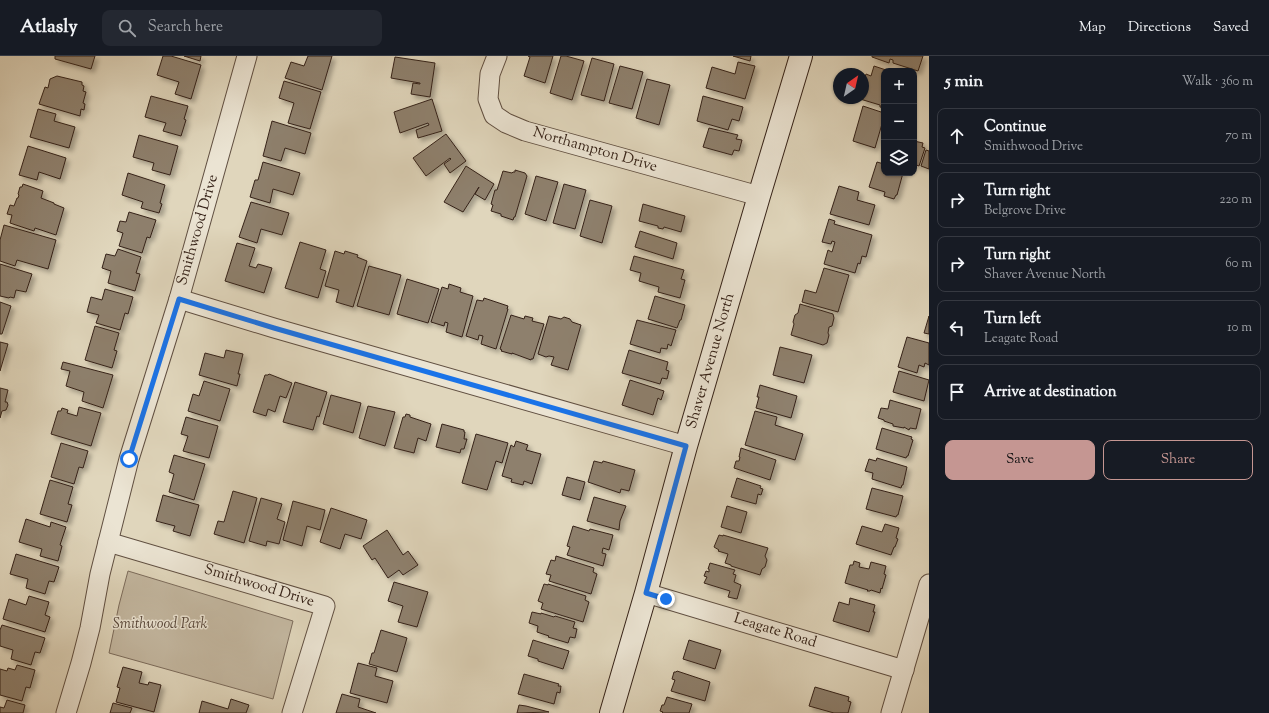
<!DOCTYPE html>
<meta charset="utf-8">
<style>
:root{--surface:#171b24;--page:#242831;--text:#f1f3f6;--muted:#9ea1a6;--line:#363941;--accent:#c59692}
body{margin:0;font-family:"Sorts Mill Goudy",serif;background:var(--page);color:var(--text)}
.controls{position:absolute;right:12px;top:12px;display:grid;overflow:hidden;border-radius:8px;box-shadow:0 1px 3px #0004}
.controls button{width:36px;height:36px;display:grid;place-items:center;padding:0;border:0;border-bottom:1px solid var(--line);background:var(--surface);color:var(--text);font:20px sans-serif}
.compass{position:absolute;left:833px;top:12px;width:36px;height:36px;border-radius:50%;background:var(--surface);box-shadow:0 1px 3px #0004;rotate:34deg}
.stop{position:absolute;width:12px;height:12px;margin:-9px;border:3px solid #1a73e8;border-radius:50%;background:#fff}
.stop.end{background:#1a73e8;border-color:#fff;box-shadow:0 1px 4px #0008}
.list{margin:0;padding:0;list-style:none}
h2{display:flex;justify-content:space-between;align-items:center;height:52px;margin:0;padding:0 16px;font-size:17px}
h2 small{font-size:13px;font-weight:400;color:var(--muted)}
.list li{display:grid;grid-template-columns:26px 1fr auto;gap:12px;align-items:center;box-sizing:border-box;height:56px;margin:0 8px 8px;padding:0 8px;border:1px solid var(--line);border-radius:8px}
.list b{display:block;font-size:15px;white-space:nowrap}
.list p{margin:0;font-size:13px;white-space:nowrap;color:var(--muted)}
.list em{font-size:13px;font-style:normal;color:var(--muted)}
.actions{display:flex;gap:8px;padding:12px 16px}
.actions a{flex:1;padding:9px 0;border:1px solid var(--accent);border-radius:8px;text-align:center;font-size:14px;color:var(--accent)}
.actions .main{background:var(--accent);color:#111}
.icon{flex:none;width:22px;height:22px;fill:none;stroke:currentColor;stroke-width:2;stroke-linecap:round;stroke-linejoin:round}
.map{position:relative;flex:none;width:929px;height:657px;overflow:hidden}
header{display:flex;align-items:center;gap:24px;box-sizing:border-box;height:56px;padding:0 20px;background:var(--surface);border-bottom:1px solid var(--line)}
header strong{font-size:19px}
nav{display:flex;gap:22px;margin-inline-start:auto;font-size:14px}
.search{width:280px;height:36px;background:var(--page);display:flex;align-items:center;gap:10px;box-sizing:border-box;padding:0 14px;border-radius:8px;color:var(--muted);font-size:15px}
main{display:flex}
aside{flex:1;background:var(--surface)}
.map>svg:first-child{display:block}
.green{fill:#c3b7a0;stroke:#7c6c5c}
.building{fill:#8e806d;stroke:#352218;filter:url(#shadow)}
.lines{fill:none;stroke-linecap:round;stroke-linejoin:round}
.street-casing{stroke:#604f41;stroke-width:21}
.secondary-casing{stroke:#352218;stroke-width:24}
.street{stroke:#ebe4d3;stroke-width:19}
.secondary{stroke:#ebe4d3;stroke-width:22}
.route{stroke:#1a73e8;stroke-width:5}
.labels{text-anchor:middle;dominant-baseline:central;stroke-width:3;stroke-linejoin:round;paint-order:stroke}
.street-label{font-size:15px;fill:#352218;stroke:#ebe4d3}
.park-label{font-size:15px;font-style:italic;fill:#58473a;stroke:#ebe4d3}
</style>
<header>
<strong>Atlasly</strong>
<div class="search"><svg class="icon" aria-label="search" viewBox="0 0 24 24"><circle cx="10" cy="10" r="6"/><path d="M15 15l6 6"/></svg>Search here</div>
<nav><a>Map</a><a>Directions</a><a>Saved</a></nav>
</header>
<main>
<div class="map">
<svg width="929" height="657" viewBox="0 0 929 657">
<defs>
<filter id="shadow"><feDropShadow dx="3.5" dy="3.5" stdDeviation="2" flood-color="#0004"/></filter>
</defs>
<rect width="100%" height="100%" fill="#e0d6bc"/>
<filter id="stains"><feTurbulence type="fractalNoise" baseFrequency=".005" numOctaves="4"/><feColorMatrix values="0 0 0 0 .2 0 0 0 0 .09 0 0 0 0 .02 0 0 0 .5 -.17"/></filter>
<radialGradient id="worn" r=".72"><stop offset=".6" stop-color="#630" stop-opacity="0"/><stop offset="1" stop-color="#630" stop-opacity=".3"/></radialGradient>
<path class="green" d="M128 515 293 565 273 643 109 597 119 549Z"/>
<g class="building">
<path d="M55 0H95L91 13 55 3Z"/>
<path d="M163 0H171L201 9 191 43 175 38 179 26 157 19Z"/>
<path d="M184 0H201L200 5Z"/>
<path d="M308 0H332L322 34 285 22 291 6 304 10Z"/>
<path d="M528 0H553L545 27 524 20 530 1Z"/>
<path d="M561 0H566L584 5 572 44 550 37Z"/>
<path d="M733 0H751L750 5Z"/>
<path d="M872 0H923L918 15 893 7V4L890 3 889 7 872 1Z"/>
<path d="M395 1 435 7 430 41 411 38 413 27 420 28V27L391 22Z"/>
<path d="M592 2 614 8 604 45 581 39Z"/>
<path d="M738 6 755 10 745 43 706 32 712 11 735 18Z"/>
<path d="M620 10 643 16 632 53 609 47Z"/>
<path d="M874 10 889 15H884V52L880 51V49L860 43 863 42V33L865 25 864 24 866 18 871 20Z"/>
<path d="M57 20 82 26V29L84 30 83 35 86 36 83 47 85 48 84 54 81 53 80 60 39 48 45 31 48 32 50 23Z"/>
<path d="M647 23 670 29 659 69 636 62Z"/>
<path d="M284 25 321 36 310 73 288 67 294 47 279 42Z"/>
<path d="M151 40 188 50 184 63 186 64 181 80 163 75 166 67 145 61Z"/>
<path d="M703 40 743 51 739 65 732 63 728 74 697 65Z"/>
<path d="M432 43 442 75 418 82 416 74 429 69 428 67 400 77 394 56Z"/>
<path d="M863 50 884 57V61L875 92 853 85Z"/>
<path d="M38 53 56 58 54 65 75 71 69 92 30 81Z"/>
<path d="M272 65 311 77 305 98 285 92 281 105 263 100Z"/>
<path d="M709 72 738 79 736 83 742 84 739 95 734 94 732 99 703 91Z"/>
<path d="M446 78 466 105 450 117 444 108 451 103 450 102 426 120 413 102Z"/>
<path d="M139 79 178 90 170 119 152 114 154 107 133 101Z"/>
<path d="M914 85 923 87 922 91 925 92 919 110 914 108Z"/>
<path d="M28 90 66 102 60 123 39 116 37 124 19 119Z"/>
<path d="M926 94 929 95V113L921 110Z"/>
<path d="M263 106 300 117 293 139 273 133 270 147 250 141 255 124H258Z"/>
<path d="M877 106 884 108V117H903L897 139H896L894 143 884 140 885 136 869 131Z"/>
<path d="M466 110 494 128 485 144 475 138 479 131 463 156 444 146Z"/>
<path d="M515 114 525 117 527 120 515 161H514L513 164 501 160V158L491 155 493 149 491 148 495 134H497L503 115 512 117 513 116H515Z"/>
<path d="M128 117 165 129 160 147 162 148 159 157 141 152 143 146 122 139Z"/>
<path d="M536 120 558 126 546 165 525 158Z"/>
<path d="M23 128 43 135 41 142 54 147V148L64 152 56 179 35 172 34 175 10 167 12 159 7 158 10 149 14 150 17 142H18L19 139 18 138 20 131H22Z"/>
<path d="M564 128 586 134 575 173 553 167Z"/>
<path d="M839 130 859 136 857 144 875 149 869 169 830 158Z"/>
<path d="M590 144 612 150 602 187 580 180Z"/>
<path d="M251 146 289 157 282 179 261 173 257 187 239 181Z"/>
<path d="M643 148 685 160 681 176 664 171 663 173 658 172V170L639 165Z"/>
<path d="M129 156 156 164 150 182 147 181 142 197 119 190 123 177 117 175 120 165 126 166Z"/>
<path d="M829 163 835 165 834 168 872 179 866 201 862 200 860 208 858 207 855 217 824 208 828 194 832 196 835 186 832 185 831 188 822 186Z"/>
<path d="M4 169 56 184 48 213 17 204 15 210 0 205V184Z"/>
<path d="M640 175 677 187 673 203 635 191Z"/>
<path d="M300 186 326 194 320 213 326 215 318 242 285 232Z"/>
<path d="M237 187 255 192 249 210 256 212 258 208 272 212 264 237 225 225Z"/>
<path d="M118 193 141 201 136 217 140 218 135 235 108 227 111 215 102 212 106 198 115 200Z"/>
<path d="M335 195 344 198 345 195 358 199 357 201 367 205 353 251 336 246 339 234 325 230Z"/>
<path d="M634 200 684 214 681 223 685 224 680 242 658 236 659 231 639 225 641 217 630 214Z"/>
<path d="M0 208 32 218 26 236 16 234 14 242 10 241 9 242 0 240Z"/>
<path d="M369 210 401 219 389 259 357 250Z"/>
<path d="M824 212 849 219 838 256 802 246 805 234 816 237Z"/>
<path d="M407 223 439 233 428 267 397 258Z"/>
<path d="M449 228 461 232 460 236 473 240 462 281 446 276 448 267 445 266 444 270 431 266 442 231 448 233Z"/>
<path d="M105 233 133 241 128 258 125 257 120 274 96 267 99 259 87 256 91 241 102 244Z"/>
<path d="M655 240 685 249 681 264H680L677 272 648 263Z"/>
<path d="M484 242 508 250 507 253H508L496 293 481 288 483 280 479 279 478 284 466 280 477 244 483 245Z"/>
<path d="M0 246 11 250 2 278H0Z"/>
<path d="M800 248 833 258 834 262 832 270 829 271 828 277 829 279 827 287 823 289 791 279 794 268 793 266 795 259 798 257Z"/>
<path d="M511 259 524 263 525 260 533 262 532 265 544 268 533 303H531V304L512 297V298L501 295 502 294 500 293Z"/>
<path d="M549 260 561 263 564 261 570 263 572 266 581 269 568 314 551 309 554 301 549 300 546 301 538 298Z"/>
<path d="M929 260V278L924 277Z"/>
<path d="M637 264 676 274 671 290 668 288 667 293 661 292 660 297 630 288Z"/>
<path d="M95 270 119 277 114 294 117 295 112 312 85 304Z"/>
<path d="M907 281 929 287V309L925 307 924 311 919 309 917 317 898 311Z"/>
<path d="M0 286 8 288 0 315Z"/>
<path d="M780 291 812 299 804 327 773 319Z"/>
<path d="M226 294 243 298 238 318H240L237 330 199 319 205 297 224 302Z"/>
<path d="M629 294 668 306 666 314 669 315 667 323 662 322 660 328 622 317Z"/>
<path d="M63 306 113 319 103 352 82 345 84 336 66 330 70 315 61 313Z"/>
<path d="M899 315 929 324 924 345 893 336Z"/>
<path d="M269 318 292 327 286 342 280 340 275 356 268 353 266 360 253 356 265 319H268Z"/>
<path d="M630 324 664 335 661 344 658 342 653 359 622 349Z"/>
<path d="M204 325 230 333 220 365 188 355 193 338 199 340Z"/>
<path d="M295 326 327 336 319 361 317 360 313 374 283 366Z"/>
<path d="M760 329 797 340 791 362 756 352 759 341H757Z"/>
<path d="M0 332 8 334 5 346H7L8 349 6 354 2 355 0 362Z"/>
<path d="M331 339 361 347 353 377 323 368Z"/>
<path d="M890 344 921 353 916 373 910 372 909 374 904 371V372L893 370V368L884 365V364L878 362 881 352 888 353Z"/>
<path d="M368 350 395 356 385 390 359 382Z"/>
<path d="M79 351 101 357 91 390 51 378 58 355H61L62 352 68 354 67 357 77 360Z"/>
<path d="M755 355 777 361 775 369 803 378 795 404 745 389Z"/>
<path d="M406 358 410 359V361L431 368 426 385 418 382 414 397 394 392 403 361H405Z"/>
<path d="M186 361 218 370 209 402 183 395 188 380 181 378Z"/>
<path d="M442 368 464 374V376H465L464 383H467L464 393H461L460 397 436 391Z"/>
<path d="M882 372 912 381 911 383 913 384 908 400H907L906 402 876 393Z"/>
<path d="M476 378 508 387 502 407 496 405 487 434 462 427Z"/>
<path d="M516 385 528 389 526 394 541 398 532 428 524 425 523 429 511 426 512 423 502 420 511 389 514 391Z"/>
<path d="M61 387 88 395 83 412 79 411 74 428 51 421Z"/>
<path d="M741 392 776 404 770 424 734 412 736 405H739L740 401H739Z"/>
<path d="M174 399 205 408 194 444 169 436 174 418 169 416Z"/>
<path d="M877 402 907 411 903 429H902L901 432 872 423 873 417 865 415 869 403 876 405Z"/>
<path d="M594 405 602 407 603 405 635 414 629 435 621 433 620 437 588 426Z"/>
<path d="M567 421 585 426 580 444 562 439Z"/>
<path d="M737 422 761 430 760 432 763 433 761 439 758 438 756 448 731 441Z"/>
<path d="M50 424 73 431 68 448 72 449 67 466 40 458Z"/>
<path d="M872 432 903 440 898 459H897L896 461 866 453Z"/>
<path d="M233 435 257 442 244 487 214 478 218 465 224 466Z"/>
<path d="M163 439 199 449 190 480 173 475 175 470 156 465Z"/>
<path d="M594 441 626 450 620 465 619 474 587 465Z"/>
<path d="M261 442 282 448 277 463 285 466 279 488 267 485 266 490 249 485Z"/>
<path d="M293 445 325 454 320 474 307 470 302 490 283 484Z"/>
<path d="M727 450 747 456 741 477 721 471Z"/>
<path d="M331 452 367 464 361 483 345 478 340 493 320 486Z"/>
<path d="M26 463 50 471 51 466 66 471 60 489 62 490 58 505 40 500 42 493 19 486Z"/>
<path d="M885 468 899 472 896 482 898 483 895 491H894L891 499 856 488 862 470 882 476Z"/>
<path d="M573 470 589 475 590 473 613 479 609 494 603 492 602 497 606 498 603 510 567 499 570 491 567 490Z"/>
<path d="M387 474 403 499 408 495 418 509 403 519 399 514 388 522 375 502 372 504 363 490Z"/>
<path d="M719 479 723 480V479L768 492 765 500 767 504 765 511 762 513 760 519 731 510V509L725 507 728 498 718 495 719 494 714 491Z"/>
<path d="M16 498 59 511 54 526 49 525 45 538 26 532 28 523 10 518Z"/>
<path d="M556 500 594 512 593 516 597 518 591 538 549 525 551 519 546 518 551 504 555 505Z"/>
<path d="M854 505 860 507 859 511 869 513 871 506 886 510 884 518 886 519 882 533 881 532 880 537 871 534 870 535H867L868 534 845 527 850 509H853Z"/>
<path d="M710 507 735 514 733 518 736 519 734 526 741 529 737 543 728 541 730 535 704 527 707 521 704 520 706 515 709 516V513H708Z"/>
<path d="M394 526 428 536 417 571 398 566 403 550 388 545Z"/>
<path d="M544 528 548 529V528L586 540 585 544 589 546 583 566 541 553 543 547 538 545Z"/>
<path d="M29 540 49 546 45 559 50 561 45 576 3 563 9 543 26 549Z"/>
<path d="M850 542 875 549 873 556H875L869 576 833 565 839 546 849 549Z"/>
<path d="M532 556 541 558V557L554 561 555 560 575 566 573 572 577 573 575 582 570 581 568 587 548 581 549 580 537 576 538 570 529 567Z"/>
<path d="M2 569 45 582 40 597 35 596 31 609 11 603 13 594 0 590V574Z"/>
<path d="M381 574 407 582 397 616 369 608 372 597H374Z"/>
<path d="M533 584 569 595 563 613 538 605V603L528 600Z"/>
<path d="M689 584 721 594 715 613 683 603Z"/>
<path d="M358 607 377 612 375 620 393 625 387 647 350 637Z"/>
<path d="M17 609 35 614 30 632 26 631 22 645 0 639V613L7 615 8 612 15 614Z"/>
<path d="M123 611 142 616 139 627 148 629 149 626 161 629 154 656 116 646 120 632 117 631Z"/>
<path d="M677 615 710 626 705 645 671 635 675 624 672 623 674 616H676Z"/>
<path d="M524 618 559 628 558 630H561L560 637 557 636 554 648 518 638Z"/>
<path d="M815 631 849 641 848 645 851 646 848 657H834L809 650Z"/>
<path d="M342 638 360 643 358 651 376 657H336Z"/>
<path d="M667 641 692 648 689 657H662L663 656 660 655 662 649H664Z"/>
<path d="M231 643 249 649 246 657H199L202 645 228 653Z"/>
<path d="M7 644 25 649 23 657H0V651L4 652Z"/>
<path d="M113 647 132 652 130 657H110Z"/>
<path d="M519 649 526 650 549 656 517 657Z"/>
</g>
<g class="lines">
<g class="street-casing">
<g id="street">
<path d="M497 0 490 18 488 43 494 59 506 67 525 75 759 140"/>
<path d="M179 243 274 272 686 390"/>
<path d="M108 486 325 550 292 657"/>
<path d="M646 537 904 614"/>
<path d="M66 657 81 607 90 572 100 518 129 403 179 243 247 0"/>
<path d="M891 657 929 528"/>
</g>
</g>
<g class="secondary-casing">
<path id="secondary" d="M611 657 646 537 686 390 759 140 801 0"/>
</g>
<use href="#street" class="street"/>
<use href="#secondary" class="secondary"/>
</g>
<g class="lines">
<path class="route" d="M129 403 179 243 274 272 686 390 646 537 666 543"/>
</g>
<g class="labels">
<g class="street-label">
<text transform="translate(595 94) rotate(16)">Northampton Drive</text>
<text transform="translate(198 174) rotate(-74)">Smithwood Drive</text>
<text transform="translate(711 305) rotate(-74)">Shaver Avenue North</text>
<text transform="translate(259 530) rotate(17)">Smithwood Drive</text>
<text transform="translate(775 575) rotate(17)">Leagate Road</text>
</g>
<g class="park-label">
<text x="160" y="568">Smithwood Park</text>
</g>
</g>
<rect width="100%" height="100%" filter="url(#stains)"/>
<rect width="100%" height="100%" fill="url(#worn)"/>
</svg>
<div class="controls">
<button>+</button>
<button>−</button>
<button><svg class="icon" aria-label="layers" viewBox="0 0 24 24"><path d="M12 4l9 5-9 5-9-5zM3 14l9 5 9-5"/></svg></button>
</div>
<svg class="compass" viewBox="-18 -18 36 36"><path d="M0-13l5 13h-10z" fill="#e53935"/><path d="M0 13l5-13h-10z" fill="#9ea1a6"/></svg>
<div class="stop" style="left:129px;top:403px"></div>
<div class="stop end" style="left:666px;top:543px"></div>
</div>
<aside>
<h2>5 min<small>Walk · 360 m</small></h2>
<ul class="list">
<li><svg class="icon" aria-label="ahead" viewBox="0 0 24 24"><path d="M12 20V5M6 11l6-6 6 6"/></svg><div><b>Continue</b><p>Smithwood Drive</p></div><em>70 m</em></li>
<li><svg class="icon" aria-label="right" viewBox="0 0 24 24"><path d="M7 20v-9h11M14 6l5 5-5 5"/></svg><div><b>Turn right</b><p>Belgrove Drive</p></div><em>220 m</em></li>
<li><svg class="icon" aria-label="right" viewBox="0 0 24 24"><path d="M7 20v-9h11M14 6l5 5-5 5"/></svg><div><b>Turn right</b><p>Shaver Avenue North</p></div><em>60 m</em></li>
<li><svg class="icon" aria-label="left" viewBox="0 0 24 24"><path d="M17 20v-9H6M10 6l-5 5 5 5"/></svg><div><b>Turn left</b><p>Leagate Road</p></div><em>10 m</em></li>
<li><svg class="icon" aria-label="arrive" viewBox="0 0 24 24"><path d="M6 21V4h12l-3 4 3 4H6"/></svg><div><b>Arrive at destination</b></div></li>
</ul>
<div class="actions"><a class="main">Save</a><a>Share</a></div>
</aside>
</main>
